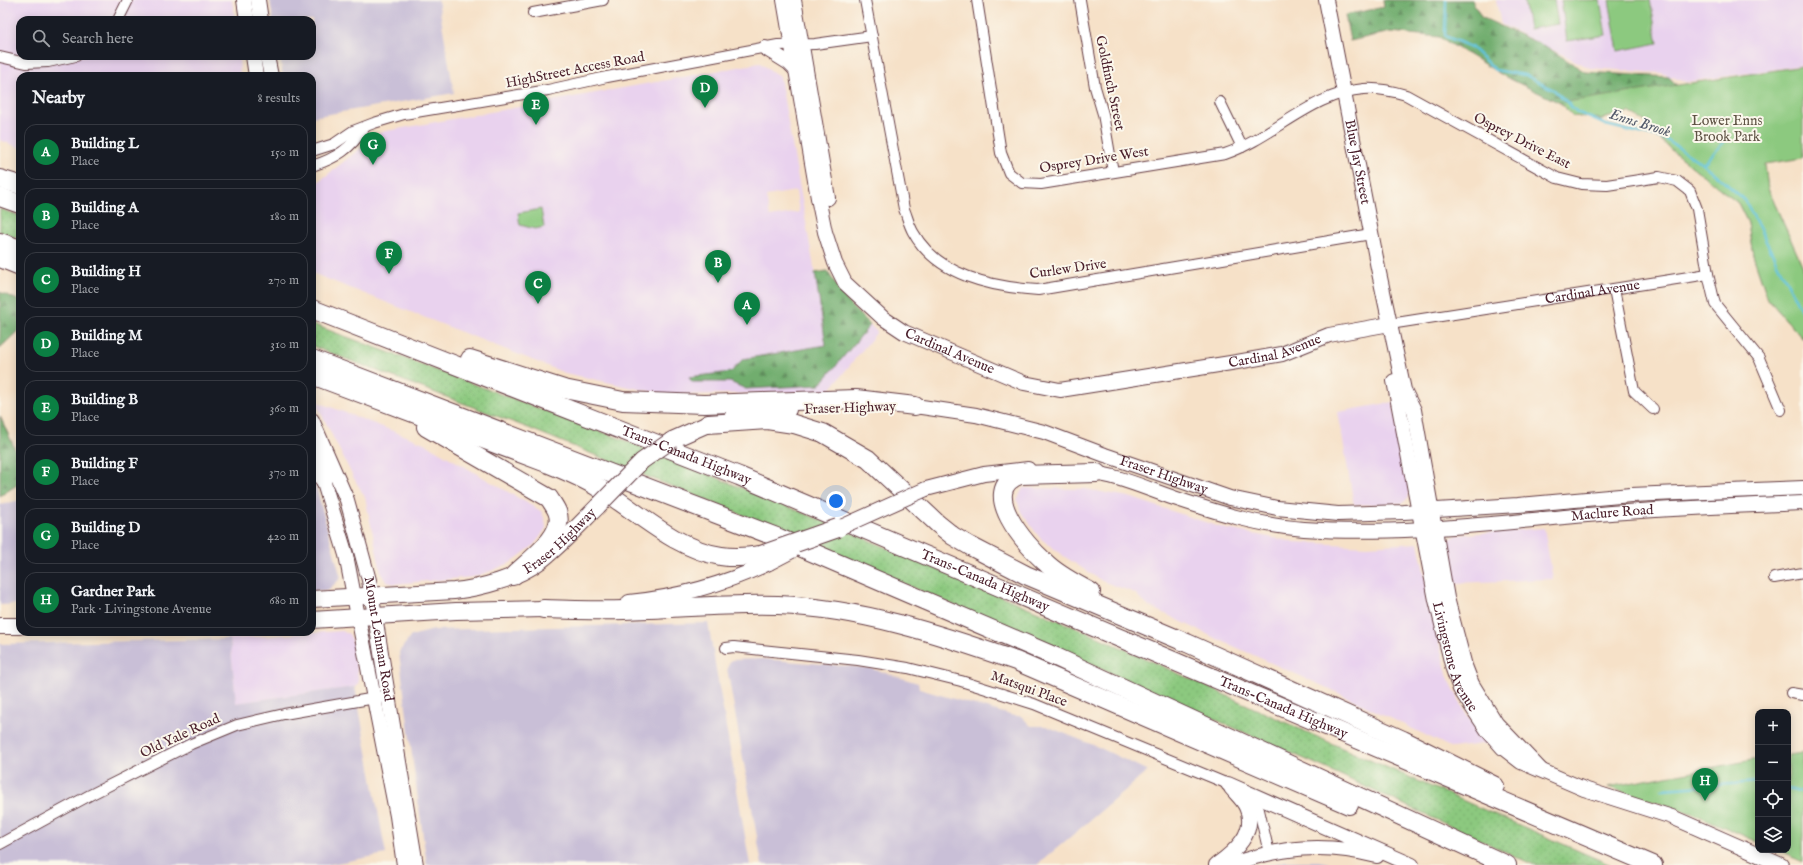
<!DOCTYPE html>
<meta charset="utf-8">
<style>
:root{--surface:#171b24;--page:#20242c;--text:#f1f3f6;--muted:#9ea1a6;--line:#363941;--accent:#0b8043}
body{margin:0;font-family:"IM FELL English",serif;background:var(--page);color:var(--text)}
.controls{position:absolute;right:12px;bottom:12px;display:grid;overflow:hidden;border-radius:8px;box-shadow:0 2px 10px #0003}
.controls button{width:36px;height:36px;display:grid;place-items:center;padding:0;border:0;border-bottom:1px solid var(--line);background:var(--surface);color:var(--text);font:20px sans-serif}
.you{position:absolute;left:836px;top:501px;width:14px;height:14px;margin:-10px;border:3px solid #fff;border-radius:50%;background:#1a73e8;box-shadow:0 0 0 6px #1a73e833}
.badge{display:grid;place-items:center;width:26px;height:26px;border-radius:50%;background:var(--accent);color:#fff;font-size:13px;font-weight:700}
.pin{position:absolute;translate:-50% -33px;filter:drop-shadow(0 1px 2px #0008)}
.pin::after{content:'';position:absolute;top:21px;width:14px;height:12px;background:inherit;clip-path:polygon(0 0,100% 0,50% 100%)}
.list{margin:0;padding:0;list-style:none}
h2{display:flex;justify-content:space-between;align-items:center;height:52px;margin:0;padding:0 16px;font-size:17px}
h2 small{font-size:13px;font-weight:400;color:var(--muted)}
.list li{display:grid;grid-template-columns:26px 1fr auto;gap:12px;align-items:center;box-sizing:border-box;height:56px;margin:0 8px 8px;padding:0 8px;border:1px solid var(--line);border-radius:12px}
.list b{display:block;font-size:15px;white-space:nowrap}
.list p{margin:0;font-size:13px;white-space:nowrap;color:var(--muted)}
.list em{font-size:13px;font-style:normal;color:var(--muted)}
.icon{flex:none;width:22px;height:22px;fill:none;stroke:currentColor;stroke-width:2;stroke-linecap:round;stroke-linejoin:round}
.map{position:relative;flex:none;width:1803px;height:865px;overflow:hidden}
.search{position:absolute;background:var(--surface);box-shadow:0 2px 10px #0003;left:16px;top:16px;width:300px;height:44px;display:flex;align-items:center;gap:10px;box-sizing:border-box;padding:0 14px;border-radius:12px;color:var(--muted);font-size:15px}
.panel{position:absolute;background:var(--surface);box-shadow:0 2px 10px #0003;left:16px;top:72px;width:300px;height:564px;border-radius:12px}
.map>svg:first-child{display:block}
.built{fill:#e9d2ee;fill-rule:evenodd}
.industrial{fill:#c9bfd7}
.grass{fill:url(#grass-dots);stroke:#6b7455}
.forest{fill:url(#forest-firs);stroke:#5e664c}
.park{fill:#8cc97f;stroke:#6b7455}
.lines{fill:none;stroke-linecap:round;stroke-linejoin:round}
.stream{stroke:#5dc2db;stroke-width:2.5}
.street-casing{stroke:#643c43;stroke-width:12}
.secondary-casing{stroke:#643c43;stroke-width:16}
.primary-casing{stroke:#643c43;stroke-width:18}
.highway-casing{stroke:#643c43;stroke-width:20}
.street{stroke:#fff;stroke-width:10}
.secondary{stroke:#fff;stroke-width:14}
.primary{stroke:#fff;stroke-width:16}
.highway{stroke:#fff;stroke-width:18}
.secondary-bridge-casing{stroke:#643c43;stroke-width:16;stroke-linecap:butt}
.primary-bridge-casing{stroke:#643c43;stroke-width:18;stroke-linecap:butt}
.highway-bridge-casing{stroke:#643c43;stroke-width:20;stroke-linecap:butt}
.secondary-bridge{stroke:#fff;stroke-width:14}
.primary-bridge{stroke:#fff;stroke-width:16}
.highway-bridge{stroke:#fff;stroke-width:18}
.labels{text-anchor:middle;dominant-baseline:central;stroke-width:4;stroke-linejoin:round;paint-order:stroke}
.street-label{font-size:14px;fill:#4a1f2b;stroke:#fbf7ec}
.park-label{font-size:14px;fill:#5e5244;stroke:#fbf7ec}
.water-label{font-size:15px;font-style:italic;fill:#515869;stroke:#fbf7ec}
</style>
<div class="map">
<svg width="1803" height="865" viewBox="0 0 1803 865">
<defs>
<pattern id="grass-dots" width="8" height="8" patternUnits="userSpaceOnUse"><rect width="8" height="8" fill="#8cc97f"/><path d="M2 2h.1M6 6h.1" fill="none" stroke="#7aac6e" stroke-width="1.8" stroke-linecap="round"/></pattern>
<pattern id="forest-firs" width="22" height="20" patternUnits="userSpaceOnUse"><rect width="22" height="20" fill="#71ad6e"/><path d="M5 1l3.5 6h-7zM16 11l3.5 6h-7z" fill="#5f8c5b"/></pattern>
</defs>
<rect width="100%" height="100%" fill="#fbf7ec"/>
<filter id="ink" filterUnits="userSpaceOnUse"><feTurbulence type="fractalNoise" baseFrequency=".025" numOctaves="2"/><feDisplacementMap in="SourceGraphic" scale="8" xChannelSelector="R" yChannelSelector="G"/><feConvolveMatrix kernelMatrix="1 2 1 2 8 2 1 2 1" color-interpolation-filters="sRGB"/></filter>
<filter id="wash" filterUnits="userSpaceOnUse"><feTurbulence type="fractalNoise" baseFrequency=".012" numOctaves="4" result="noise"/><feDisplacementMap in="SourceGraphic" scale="16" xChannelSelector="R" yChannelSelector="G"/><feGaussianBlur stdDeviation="0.9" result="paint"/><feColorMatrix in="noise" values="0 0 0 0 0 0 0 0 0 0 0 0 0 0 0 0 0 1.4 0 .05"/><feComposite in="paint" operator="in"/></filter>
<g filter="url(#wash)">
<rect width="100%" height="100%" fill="#f6e1c8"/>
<g class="built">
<path d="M0 0H232L235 20H20V56H239L240 76H20V148L0 140Z"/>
<path d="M1496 0H1803V65L1686 82 1661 73 1590 68 1501 24Z"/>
<path d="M760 63 780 77 815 273 827 271 850 305 877 332 828 392 666 395 565 373 312 273V187L381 132ZM796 191 799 212 770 217 766 196Z"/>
<path d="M315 401 424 443 541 511 545 520 546 528 540 537 533 546 510 563 491 571 473 577 394 584 386 581 381 572 365 497 352 475Z"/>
<path d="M1393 402 1410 492 1408 498 1402 503 1354 505 1338 412Z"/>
<path d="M1023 488 1085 489 1129 497 1226 529 1295 542 1367 546 1418 543 1439 643 1448 677 1467 716 1489 743 1452 748 1343 695 1213 637 1147 605 1135 593 1102 581 1065 557 1040 538 1021 512 1017 500Z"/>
<path d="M1544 528 1553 579 1452 583 1446 550 1447 541 1457 535Z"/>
<path d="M341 631 349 634 352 640 359 682 355 687 236 703 230 639Z"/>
</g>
<g class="industrial">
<path d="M270 0H438L454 93 312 117V76H283L280 56H312V20H273Z"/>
<path d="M312 472 341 578 328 590 312 591Z"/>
<path d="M20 500V604L0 605V505Z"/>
<path d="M708 623 750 865H427L413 763 399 652 411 636 434 630Z"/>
<path d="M230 639 236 703 355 687 386 854 326 865H0V644Z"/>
<path d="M762 659 869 668 918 683 919 689 1014 716H1021L1031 726H1046L1098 747 1148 771 1037 865H762L727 668 731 660Z"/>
<path d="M1285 861H1319L1338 865H1269Z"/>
</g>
<g class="grass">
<path d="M0 209 20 216V239L0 232Z"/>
<path d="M312 324 624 440 828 523 1098 637 1333 744 1611 865H1534L1325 768 1092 665 789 534 531 429 312 346Z"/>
</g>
<g class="forest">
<path d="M1383 0H1472L1481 17 1547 47 1585 72 1669 77 1696 106 1764 163 1768 189 1803 267V339L1768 299 1753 255 1748 223 1738 203 1669 148 1644 121 1629 111 1601 119 1573 116 1560 103 1504 76 1439 37 1391 32 1350 41 1345 15 1384 7Z"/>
<path d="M827 271 850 305 870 325 820 385 746 389 730 382H692L689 377 731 372 743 359 826 345 815 273Z"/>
<path d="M0 292 20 301V329L0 348Z"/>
<path d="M0 416 20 460V483L0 496Z"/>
</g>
<g class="park">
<path d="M1524 0H1554L1558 24 1529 29Z"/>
<path d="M1561 0H1600L1606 35 1567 41Z"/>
<path d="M1609 0H1650L1658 43 1618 51Z"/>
<path d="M1803 66V158L1765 164 1768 189 1803 267V339L1768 299 1753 255 1748 223 1738 203 1669 148 1644 121 1629 112 1601 119 1573 116 1560 103Z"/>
<path d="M541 209 544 227 535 229 520 225 518 213Z"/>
<path d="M1803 753V862L1776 850H1788V755Z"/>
<path d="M1758 759V842L1697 815 1608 787Z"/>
</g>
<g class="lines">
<g class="stream">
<path d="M1446 0 1445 36 1471 47 1495 70 1525 75 1554 90 1577 112 1606 125 1665 139 1703 164 1745 200 1803 314"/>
<path d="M1703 164 1725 141"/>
<path d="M1662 789 1758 782"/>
<path d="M1788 789 1803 793"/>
</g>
</g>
</g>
<g filter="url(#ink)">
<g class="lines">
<g class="street-casing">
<g id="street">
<path d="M865 0 904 209C907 216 909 225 913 232 937 276 992 287 1038 290L1371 234"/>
<path d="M977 0 1001 153 1009 173 1022 183 1041 184 1225 154C1273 138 1312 93 1364 89 1378 88 1392 91 1406 95L1557 178 1581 184 1607 185 1659 177 1677 181 1690 191 1697 209 1708 274 1715 304 1759 358 1781 410"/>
<path d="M1080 0 1095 87 1103 114 1113 172"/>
<path d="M533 13 603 0"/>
<path d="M118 20 128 0"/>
<path d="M0 57 26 63 48 62 76 56"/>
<path d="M1220 102 1242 147"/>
<path d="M312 151 334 144 353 131 374 123 404 114 548 90 607 77 778 45 815 44 872 36"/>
<path d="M312 166C337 158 350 149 365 127"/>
<path d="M1614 289 1634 391 1653 409"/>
<path id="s1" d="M1390 324 1708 274"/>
<path d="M1774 578 1803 573"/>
<path d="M726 648 734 647 858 660 908 668 961 681 1034 704 1228 784 1252 800 1259 810 1269 853"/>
<path d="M1791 693 1803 695"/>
<path d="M0 844 90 795 191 744 237 725 284 714 381 697"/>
</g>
</g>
<g class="secondary-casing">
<g id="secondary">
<path d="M244 0 247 20"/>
<path d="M258 0 261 20"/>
<path id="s2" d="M784 0 818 198 825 232 835 263 845 283 883 318 904 332 1024 383 1060 390 1237 362 1282 354 1329 335 1390 324"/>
<path d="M794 0 828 198"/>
<path id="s3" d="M1326 0 1378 268 1404 390 1414 410 1447 598 1465 666 1472 684 1496 723 1541 770"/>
<path d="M765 48 789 63 795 69"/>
<path d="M253 56 256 76"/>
<path d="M267 56 271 76"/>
<path id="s4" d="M1394 381 1436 600 1453 669 1460 689 1488 731 1503 748 1521 762 1584 789 1672 817 1781 865"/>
<path id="s5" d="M906 406H915L976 415 1044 432 1105 455 1230 498 1277 508 1338 514 1404 512 1518 505 1631 495 1803 488"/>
<path d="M732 416 752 412 789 410"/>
<path id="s6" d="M312 420 347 500 369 580 416 865"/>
<path d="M312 444 346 555 397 816 404 865"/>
<path id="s7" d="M1087 472C1117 475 1145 488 1174 498 1216 512 1260 526 1304 529 1402 536 1502 522 1599 514 1667 508 1735 506 1803 503"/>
<path d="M926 489 984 474 1028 469"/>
<path d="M629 602C679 597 723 585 769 563"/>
<path d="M1228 784 1412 865"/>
<path d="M1216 865C1234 852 1258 832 1246 807 1243 800 1236 794 1231 788"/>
<path d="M1230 865C1280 847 1324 842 1377 856"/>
</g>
</g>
<g class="primary-casing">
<g id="primary">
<path d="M672 440 708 424"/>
<path id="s8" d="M312 599 454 591C481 588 518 578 540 561 561 545 579 525 598 506"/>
<path d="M312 620 456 611 543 609"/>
<path d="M0 626H20"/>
</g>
</g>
<g class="highway-casing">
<g id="highway">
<path d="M0 179 20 185"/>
<path d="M0 197 20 204"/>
<path d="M0 242 20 249"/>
<path d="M0 258 20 266"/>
<path id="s9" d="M312 309 739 476 1653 865"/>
<path d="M312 359 779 538 1056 657 1507 865"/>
<path d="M470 359 564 389 623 401 704 404 856 399 915 406"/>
<path d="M312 375 549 464C566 471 583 478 599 488 637 511 675 549 721 556 734 558 748 557 761 555"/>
<path d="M708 424 767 420 794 424 823 433 868 459 938 524 953 536 970 546 1026 575 1187 643 1403 740 1495 786"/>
<path d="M426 427 549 498C554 506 561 514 558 524 554 543 527 562 513 576"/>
<path d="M312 458 323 478"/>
<path d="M1091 592C1075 583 1058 575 1045 562 1026 545 977 490 1020 475L1097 473"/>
<path d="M543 609C570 610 597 611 624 610 676 609 727 603 778 605 860 608 939 634 1016 661L1349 805"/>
</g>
</g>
<use href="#street" class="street"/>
<use href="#secondary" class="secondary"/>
<use href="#primary" class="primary"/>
<use href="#highway" class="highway"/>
<g class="secondary-bridge-casing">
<g id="secondary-bridge">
<path d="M830 532 926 489"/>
<path d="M769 563 792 551"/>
</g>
</g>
<g class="primary-bridge-casing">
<path id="primary-bridge" d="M598 506 642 461 672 440"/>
</g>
<g class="highway-bridge-casing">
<path id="highway-bridge" d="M761 555 838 528"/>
</g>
<use href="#secondary-bridge" class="secondary-bridge"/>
<use href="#primary-bridge" class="primary-bridge"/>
<use href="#highway-bridge" class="highway-bridge"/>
</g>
</g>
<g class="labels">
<g class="street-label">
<text transform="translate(575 70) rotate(-11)">HighStreet Access Road</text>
<text transform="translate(1110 83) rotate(78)">Goldfinch Street</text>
<text transform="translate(1522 141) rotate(27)">Osprey Drive East</text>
<text transform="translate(1094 160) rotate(-9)">Osprey Drive West</text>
<text stroke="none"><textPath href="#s3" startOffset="165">Blue Jay Street</textPath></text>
<text transform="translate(1068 269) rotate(-8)">Curlew Drive</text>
<text stroke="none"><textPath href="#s1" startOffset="205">Cardinal Avenue</textPath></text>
<text stroke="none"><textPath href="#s2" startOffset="753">Cardinal Avenue</textPath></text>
<text stroke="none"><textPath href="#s2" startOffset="417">Cardinal Avenue</textPath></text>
<text transform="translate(850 408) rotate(-2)">Fraser Highway</text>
<text stroke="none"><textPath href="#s9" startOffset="402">Trans-Canada Highway</textPath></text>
<text stroke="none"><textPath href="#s5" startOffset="268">Fraser Highway</textPath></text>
<text stroke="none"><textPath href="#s7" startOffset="534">Maclure Road</textPath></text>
<text stroke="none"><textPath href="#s8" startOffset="262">Fraser Highway</textPath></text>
<text stroke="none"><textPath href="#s9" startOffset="726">Trans-Canada Highway</textPath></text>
<text stroke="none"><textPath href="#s6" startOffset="230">Mount Lehman Road</textPath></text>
<text stroke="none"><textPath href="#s4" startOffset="283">Livingstone Avenue</textPath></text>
<text transform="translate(1029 689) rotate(20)">Matsqui Place</text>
<text stroke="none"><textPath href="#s9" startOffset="1050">Trans-Canada Highway</textPath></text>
<text transform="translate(180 736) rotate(-25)">Old Yale Road</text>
</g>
<g class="park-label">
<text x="1727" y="121">Lower Enns<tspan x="1727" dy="16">Brook Park</tspan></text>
</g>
<g class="water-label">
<text transform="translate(1640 123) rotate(17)">Enns Brook</text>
</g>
</g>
</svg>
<div class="controls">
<button>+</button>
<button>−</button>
<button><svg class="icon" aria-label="locate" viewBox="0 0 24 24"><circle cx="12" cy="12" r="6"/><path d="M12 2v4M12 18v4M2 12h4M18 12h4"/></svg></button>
<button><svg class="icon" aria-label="layers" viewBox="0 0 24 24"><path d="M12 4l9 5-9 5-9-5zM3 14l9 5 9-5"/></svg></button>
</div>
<div class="you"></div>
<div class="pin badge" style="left:747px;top:325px">A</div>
<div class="pin badge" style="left:718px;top:283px">B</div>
<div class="pin badge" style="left:538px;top:304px">C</div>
<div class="pin badge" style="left:705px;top:108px">D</div>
<div class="pin badge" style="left:536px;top:125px">E</div>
<div class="pin badge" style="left:389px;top:274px">F</div>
<div class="pin badge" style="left:373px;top:165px">G</div>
<div class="pin badge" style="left:1705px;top:801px">H</div>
<div class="search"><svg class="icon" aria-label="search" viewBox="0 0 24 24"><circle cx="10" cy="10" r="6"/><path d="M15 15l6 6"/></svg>Search here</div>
<section class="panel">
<h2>Nearby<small>8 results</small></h2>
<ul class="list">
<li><span class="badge">A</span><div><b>Building L</b><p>Place</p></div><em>150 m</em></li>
<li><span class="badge">B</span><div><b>Building A</b><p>Place</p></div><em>180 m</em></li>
<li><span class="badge">C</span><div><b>Building H</b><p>Place</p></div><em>270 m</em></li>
<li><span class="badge">D</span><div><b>Building M</b><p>Place</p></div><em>310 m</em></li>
<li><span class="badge">E</span><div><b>Building B</b><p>Place</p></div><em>360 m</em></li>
<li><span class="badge">F</span><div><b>Building F</b><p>Place</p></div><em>370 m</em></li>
<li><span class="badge">G</span><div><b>Building D</b><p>Place</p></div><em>420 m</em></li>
<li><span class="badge">H</span><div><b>Gardner Park</b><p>Park · Livingstone Avenue</p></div><em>680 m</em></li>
</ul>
</section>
</div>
